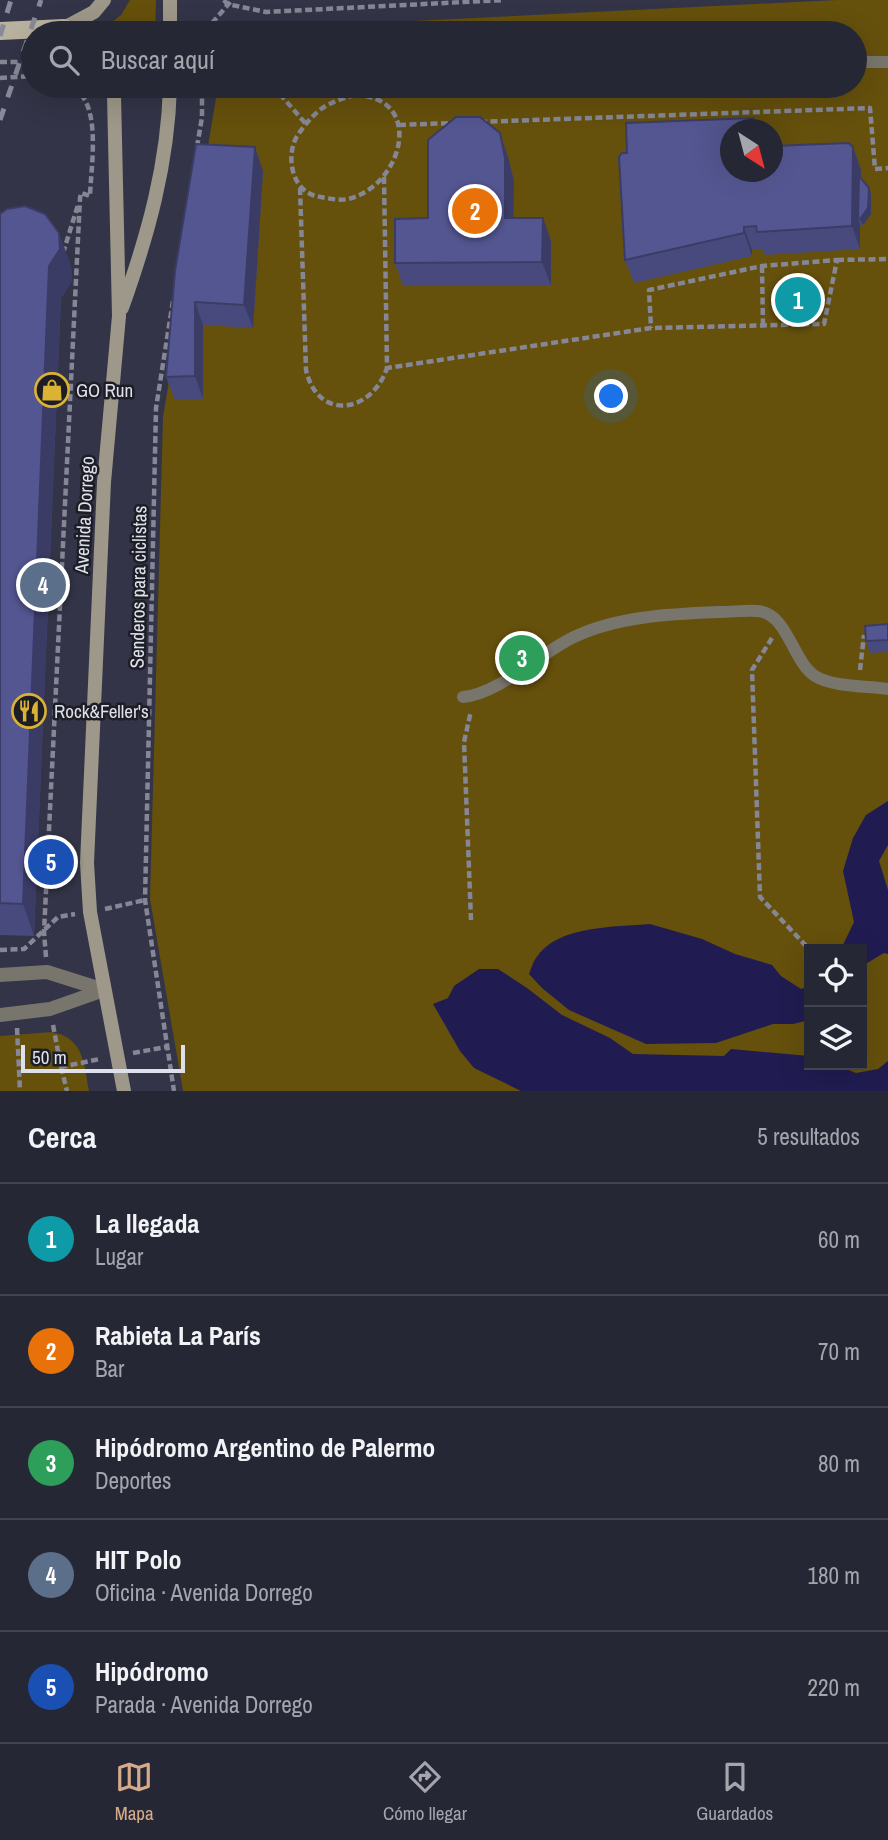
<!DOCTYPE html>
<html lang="es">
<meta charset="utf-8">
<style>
:root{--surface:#262735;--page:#2e2f3d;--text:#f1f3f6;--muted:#a4a5ad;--line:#424450;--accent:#d6ab8b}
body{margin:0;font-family:"Archivo Narrow",sans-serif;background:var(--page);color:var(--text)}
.controls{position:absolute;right:21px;bottom:21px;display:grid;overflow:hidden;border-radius:0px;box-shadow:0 7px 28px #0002}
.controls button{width:63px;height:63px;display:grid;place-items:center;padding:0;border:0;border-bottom:2px solid var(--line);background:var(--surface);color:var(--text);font:35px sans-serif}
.compass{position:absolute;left:720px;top:119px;width:63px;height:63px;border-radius:50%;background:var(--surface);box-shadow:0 7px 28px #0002;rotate:144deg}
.scale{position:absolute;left:21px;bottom:18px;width:164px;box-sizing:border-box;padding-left:7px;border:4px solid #dee0eb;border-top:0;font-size:19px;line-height:24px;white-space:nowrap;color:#dee0eb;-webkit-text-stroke:5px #1c1d25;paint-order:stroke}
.you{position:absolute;left:612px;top:397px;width:24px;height:24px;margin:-18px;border:5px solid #fff;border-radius:50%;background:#1a73e8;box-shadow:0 0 0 10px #1a73e833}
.badge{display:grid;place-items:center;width:46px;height:46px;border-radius:50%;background:var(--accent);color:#fff;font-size:23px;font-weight:700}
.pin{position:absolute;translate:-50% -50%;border:4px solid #fff;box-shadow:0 2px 7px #0006}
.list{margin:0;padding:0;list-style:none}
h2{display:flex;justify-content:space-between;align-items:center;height:91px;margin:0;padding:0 28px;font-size:30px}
h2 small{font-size:23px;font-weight:400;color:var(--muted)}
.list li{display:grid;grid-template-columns:46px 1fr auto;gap:21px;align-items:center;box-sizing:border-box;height:112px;padding:0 28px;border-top:2px solid var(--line)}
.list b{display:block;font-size:26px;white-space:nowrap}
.list p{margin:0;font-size:23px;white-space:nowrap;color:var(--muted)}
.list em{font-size:23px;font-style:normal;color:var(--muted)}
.icon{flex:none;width:38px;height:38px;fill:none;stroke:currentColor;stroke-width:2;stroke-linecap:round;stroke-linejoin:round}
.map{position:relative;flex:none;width:888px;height:1091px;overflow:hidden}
.search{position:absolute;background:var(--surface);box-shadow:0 7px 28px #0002;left:21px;right:21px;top:21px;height:77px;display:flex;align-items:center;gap:18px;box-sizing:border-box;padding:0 24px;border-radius:38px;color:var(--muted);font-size:26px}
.sheet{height:651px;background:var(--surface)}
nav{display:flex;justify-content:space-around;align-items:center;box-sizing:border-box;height:98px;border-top:2px solid var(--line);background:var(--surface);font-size:19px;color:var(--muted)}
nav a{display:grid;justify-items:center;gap:4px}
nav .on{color:var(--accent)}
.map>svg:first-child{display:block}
.green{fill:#65500c;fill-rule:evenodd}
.water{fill:#201c51}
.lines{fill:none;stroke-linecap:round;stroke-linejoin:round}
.path{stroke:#868796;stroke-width:4.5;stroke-dasharray:7 3.5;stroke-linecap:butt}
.lane{stroke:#78756c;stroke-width:12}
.street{stroke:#78756c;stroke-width:14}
.secondary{stroke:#9d9889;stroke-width:14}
.primary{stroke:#b9b29f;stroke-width:18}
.rail{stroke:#888a99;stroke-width:5;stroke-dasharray:12 12;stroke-linecap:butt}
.wall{fill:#484a7d}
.shaded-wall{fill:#3b3c66}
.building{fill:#545691;stroke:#3b3c66;stroke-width:2}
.labels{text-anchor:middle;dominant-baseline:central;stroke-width:5;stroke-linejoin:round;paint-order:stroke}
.poi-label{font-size:19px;fill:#dee0eb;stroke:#1c1d25;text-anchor:start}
.street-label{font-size:19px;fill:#dee0eb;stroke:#1c1d25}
</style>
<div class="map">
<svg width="888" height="1091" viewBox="0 0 888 1091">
<rect width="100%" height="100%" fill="#333447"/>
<g class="green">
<path d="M130 0H156L155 33H109L105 28 121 15Z"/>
<path d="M837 0H888V1091H183L150 899 163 417 218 86H855V33H265L271 28ZM730 130H772V172H730ZM809 949H862V1065H809Z"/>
<path d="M51 1032C84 1037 84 1064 89 1091H0V1036Z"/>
</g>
<g class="water">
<path d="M888 801V845L879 861 888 890V954L884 953 862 966V949H841L854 922 843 871 853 838 866 815Z"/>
<path d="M650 924 702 939 735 954 772 965 781 976 801 989 809 986V1020L793 1024H773L716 1043 646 1044 569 1010 542 988 529 974C531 969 533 962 536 958 557 925 616 927 650 924Z"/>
<path d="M479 969H498L527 988 562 1015 610 1038 633 1054 724 1056 731 1049 809 1056V1065H836L856 1073 878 1069 888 1061V1091H521L474 1068 460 1051 433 1004 448 998 454 986Z"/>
</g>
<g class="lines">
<g class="path">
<path d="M224 0 227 4 266 12 504 0"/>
<path d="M213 22 224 33"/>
<path d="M208 33 213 22 232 0"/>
<path d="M0 62H33"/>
<path d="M0 78 33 76"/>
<path d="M85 86 96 94"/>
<path d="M273 86 306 124"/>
<path d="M128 92 151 86"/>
<path d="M355 95C426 97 403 186 348 199 338 201 326 198 316 196 292 190 286 158 296 138 302 128 311 117 321 109 331 102 343 98 355 95Z"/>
<path d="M480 122 870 108 875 169 888 168"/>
<path d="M399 125 454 123"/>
<path d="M197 147 202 117V86"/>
<path d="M384 177 387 368 651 328 824 324 837 260 762 266 649 290 651 328"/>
<path d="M300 188 306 370C318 422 372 413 387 368"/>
<path d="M63 253 78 205"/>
<path d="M837 260 888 259"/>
<path d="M762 266 763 326"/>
<path d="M173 301 156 408 145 900 174 1091"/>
<path d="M46 611 60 570"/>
<path d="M772 638 752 670 760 897 809 949"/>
<path d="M860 670 864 635"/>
<path d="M105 909 145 900"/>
<path d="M471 920 464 742 471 711"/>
<path d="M0 950 24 949 58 917 75 914"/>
<path d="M46 957 44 932 80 198 81 193 90 196C91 169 99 120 83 97 80 93 74 89 70 86"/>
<path d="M53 1025 61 1067 100 1059"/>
<path d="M17 1028 20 1091"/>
<path d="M133 1053 166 1047"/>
<path d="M61 1067 67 1091"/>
</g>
<g class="lane">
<path d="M855 62H888"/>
<path d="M463 697C499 694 540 653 574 637 618 616 672 614 720 612 732 612 745 610 757 611 788 613 792 661 815 676 832 687 868 686 888 689"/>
</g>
<g class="street">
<path d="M0 975 47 972 104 990"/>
<path d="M0 1015 50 1009 104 990"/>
</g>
<g class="secondary">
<path d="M170 0V33"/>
<path d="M72 33 64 28 94 12 104 0"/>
<path d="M112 86 114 95 119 316 104 482 87 863 90 912 124 1091"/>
<path d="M122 308C148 235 168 164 170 86"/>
</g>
<path class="primary" d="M0 31 64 28"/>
<g class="rail">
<path d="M0 36 11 0"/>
<path d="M0 120 41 0"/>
</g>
</g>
<g class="wall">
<path d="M259 86 249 93 236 96H220L218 89Z"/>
<path d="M500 133 508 157 514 181 513 218H543L551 241V285L403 286 395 263 428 218Z"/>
<path d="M853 147 861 170V178L869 188 871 194V214L863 225H860V249L765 255 763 249 752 250V256L634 283 625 260 623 225 731 172Z"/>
<path d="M263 171 253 328 203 325V399L175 400 166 377 175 271Z"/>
<path d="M0 214 71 265 72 281 61 298 34 936 0 935Z"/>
<path d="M888 624V652L870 653 866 641Z"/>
</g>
<g class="shaded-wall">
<path d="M247 86H259L249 93Z"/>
<path d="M500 133 508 157 514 181 513 241 505 218Z"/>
<path d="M255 147 263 171 253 328 244 305Z"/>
<path d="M853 147 861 170V219L869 188 871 194V214L863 225 860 219H858L860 225V249L852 226Z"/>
<path d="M543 218 551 241V285L542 262Z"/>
<path d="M744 227 752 250V256L744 233Z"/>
<path d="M59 233 71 265 72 281 61 298 34 936 23 904 49 266Z"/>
<path d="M195 302 203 325V399L195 376Z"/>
</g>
<g class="building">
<path d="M268 26H286V33H265Z"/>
<path d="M219 86H248L234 90 218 89Z"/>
<path d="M456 117H480L500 133 505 158V218H543L542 262 395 263V219L428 218V140Z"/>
<path d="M754 118 755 130H731V172H773V146L849 143 853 147 852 226 757 232 756 226 744 227V233L625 260 619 157 622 153H627L626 123Z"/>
<path d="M196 144 255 147 244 305 195 302V376L166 377 175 271Z"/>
<path d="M859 176 869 188 868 208 860 219H858Z"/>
<path d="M25 206 45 214 59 233 60 249 49 266 23 904 0 903V214L7 209Z"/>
<path d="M888 624V640L866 641 865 626Z"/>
</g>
<defs>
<g id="shop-ring" transform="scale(1.75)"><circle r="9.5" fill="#1c1d25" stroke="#dbb233" stroke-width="1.5"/><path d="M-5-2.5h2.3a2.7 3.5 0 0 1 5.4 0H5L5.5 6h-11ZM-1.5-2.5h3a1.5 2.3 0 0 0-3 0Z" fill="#dbb233"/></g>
<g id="restaurant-ring" transform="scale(1.75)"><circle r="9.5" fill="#1c1d25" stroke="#dbb233" stroke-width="1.5"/><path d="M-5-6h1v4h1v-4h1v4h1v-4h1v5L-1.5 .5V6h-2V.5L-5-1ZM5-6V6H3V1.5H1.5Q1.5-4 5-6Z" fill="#dbb233"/></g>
</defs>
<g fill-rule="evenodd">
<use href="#shop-ring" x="52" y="390"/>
<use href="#restaurant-ring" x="29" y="711"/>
</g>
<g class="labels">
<g class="poi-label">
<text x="76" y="390">GO Run</text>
<text x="54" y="711">Rock&amp;Feller's</text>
</g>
<g class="street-label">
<text transform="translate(84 515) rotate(-87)">Avenida Dorrego</text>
<text transform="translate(138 587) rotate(-89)">Senderos para ciclistas</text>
</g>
</g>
</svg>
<div class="controls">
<button><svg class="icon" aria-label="locate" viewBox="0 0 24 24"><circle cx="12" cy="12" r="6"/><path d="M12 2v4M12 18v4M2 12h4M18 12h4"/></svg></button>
<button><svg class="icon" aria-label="layers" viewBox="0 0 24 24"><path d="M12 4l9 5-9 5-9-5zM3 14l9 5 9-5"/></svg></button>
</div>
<svg class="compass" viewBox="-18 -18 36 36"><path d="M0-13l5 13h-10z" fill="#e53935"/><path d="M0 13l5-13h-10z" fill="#a4a5ad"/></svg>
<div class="scale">50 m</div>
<div class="you"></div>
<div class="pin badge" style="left:798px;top:300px;background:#0f9aa8">1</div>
<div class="pin badge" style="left:475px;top:211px;background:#e8710a">2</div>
<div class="pin badge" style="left:522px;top:658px;background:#2e9e5b">3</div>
<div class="pin badge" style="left:43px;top:585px;background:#5c6f8a">4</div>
<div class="pin badge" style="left:51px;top:862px;background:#1a4fb4">5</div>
<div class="search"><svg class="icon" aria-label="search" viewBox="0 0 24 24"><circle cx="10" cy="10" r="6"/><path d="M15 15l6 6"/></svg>Buscar aquí</div>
</div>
<section class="sheet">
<h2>Cerca<small>5 resultados</small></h2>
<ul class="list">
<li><span class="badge" style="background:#0f9aa8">1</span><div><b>La llegada</b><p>Lugar</p></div><em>60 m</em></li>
<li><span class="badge" style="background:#e8710a">2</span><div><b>Rabieta La París</b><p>Bar</p></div><em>70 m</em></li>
<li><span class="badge" style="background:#2e9e5b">3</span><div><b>Hipódromo Argentino de Palermo</b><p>Deportes</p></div><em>80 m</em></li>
<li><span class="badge" style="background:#5c6f8a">4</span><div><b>HIT Polo</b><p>Oficina · Avenida Dorrego</p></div><em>180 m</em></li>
<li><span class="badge" style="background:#1a4fb4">5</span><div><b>Hipódromo</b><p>Parada · Avenida Dorrego</p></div><em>220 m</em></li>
</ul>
</section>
<nav>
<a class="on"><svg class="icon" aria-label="map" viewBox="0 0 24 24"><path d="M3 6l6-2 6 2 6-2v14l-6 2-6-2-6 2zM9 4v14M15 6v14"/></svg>Mapa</a>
<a><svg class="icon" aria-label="directions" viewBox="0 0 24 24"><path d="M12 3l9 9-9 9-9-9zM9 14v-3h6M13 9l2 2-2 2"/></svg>Cómo llegar</a>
<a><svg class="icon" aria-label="saved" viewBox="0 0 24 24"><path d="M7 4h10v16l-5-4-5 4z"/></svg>Guardados</a>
</nav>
